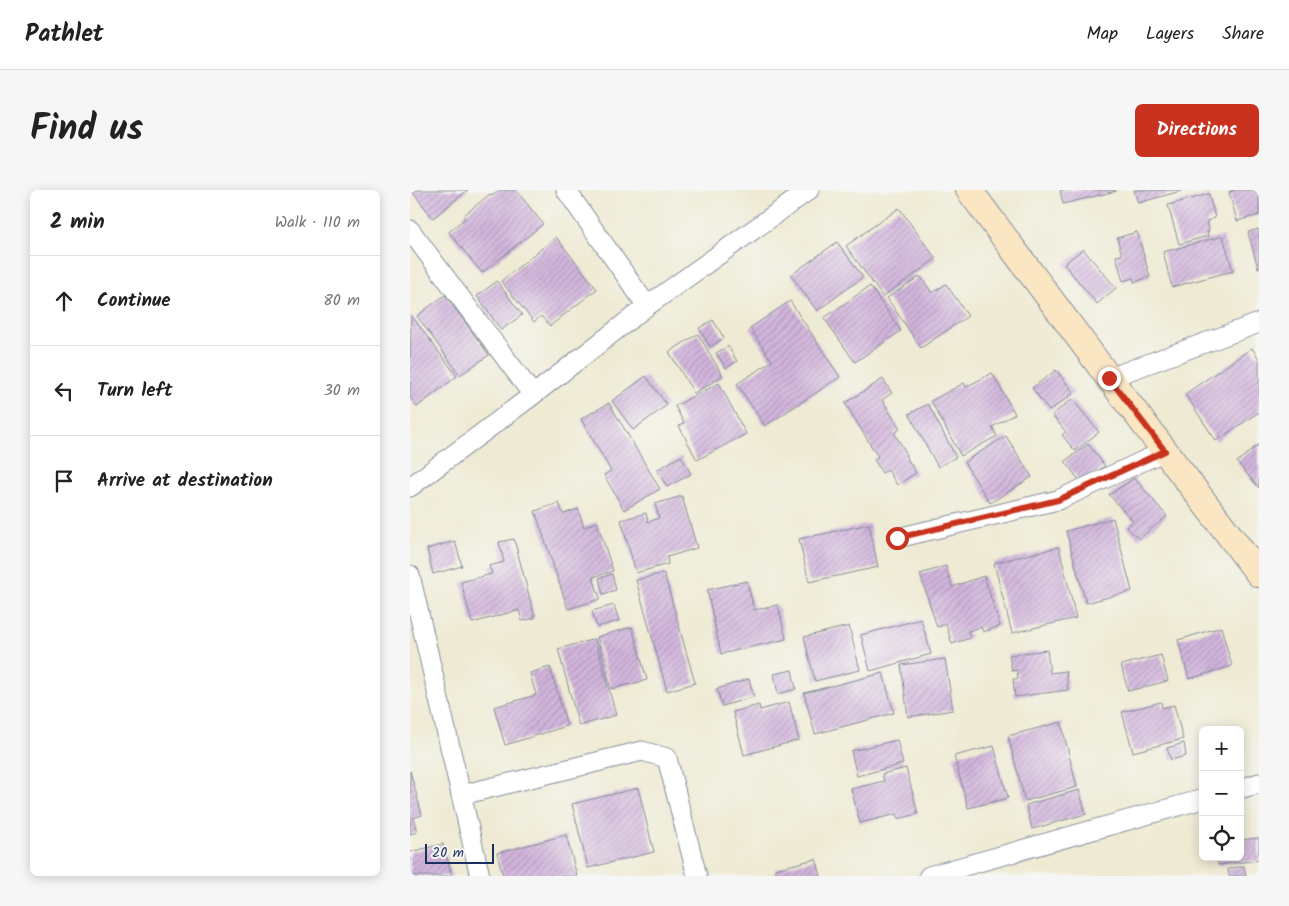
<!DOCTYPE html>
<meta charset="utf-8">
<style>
:root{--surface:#fff;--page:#f6f6f6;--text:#222;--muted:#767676;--line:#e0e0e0;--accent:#c8321e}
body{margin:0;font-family:Kalam,sans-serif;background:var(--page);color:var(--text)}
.controls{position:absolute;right:15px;bottom:15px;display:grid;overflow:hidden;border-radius:8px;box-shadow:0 2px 12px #0003}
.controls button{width:45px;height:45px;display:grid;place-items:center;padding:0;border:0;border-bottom:1px solid var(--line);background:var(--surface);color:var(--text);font:25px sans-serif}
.scale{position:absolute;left:15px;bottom:12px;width:69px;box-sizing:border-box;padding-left:5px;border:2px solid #1b2f5e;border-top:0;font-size:14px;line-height:18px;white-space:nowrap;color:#1b2f5e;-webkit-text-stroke:4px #f6f6f2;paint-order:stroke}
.stop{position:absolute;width:15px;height:15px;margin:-11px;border:4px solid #c8321e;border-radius:50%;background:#fff}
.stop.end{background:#c8321e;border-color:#fff;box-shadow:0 1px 5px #0008}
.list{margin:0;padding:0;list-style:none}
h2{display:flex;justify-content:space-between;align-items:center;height:65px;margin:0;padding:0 20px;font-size:21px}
h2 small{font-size:16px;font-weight:400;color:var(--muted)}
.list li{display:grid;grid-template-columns:32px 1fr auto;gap:15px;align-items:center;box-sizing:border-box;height:90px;padding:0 20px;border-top:1px solid var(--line)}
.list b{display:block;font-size:19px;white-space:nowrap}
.list em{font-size:16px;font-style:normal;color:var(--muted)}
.icon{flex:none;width:28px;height:28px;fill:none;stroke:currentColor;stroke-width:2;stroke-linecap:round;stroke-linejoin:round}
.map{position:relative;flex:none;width:849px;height:686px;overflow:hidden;border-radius:8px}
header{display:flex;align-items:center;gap:30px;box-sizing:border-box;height:70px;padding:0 25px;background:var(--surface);border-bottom:1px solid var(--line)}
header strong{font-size:24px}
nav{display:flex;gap:28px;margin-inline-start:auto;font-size:18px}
.intro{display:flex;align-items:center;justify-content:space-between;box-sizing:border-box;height:120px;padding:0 30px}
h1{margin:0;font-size:35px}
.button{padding:12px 22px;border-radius:8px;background:var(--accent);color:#fff;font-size:18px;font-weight:700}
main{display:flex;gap:30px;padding:0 30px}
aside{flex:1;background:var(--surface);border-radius:8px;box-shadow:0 2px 12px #0003}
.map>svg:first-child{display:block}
.building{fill:url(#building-hatch)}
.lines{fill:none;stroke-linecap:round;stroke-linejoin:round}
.street-casing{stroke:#848c98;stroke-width:21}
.secondary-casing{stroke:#848c98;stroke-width:28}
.street{stroke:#fff;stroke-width:19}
.secondary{stroke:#fbe6c4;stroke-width:26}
.route{stroke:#c8321e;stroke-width:6}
</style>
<header>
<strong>Pathlet</strong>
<nav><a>Map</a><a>Layers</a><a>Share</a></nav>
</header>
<div class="intro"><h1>Find us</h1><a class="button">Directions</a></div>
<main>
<aside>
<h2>2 min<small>Walk · 110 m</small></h2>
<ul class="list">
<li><svg class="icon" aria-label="ahead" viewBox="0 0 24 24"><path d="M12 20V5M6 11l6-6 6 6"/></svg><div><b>Continue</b></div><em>80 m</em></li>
<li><svg class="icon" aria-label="left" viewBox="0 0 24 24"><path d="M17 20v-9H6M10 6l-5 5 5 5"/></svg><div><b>Turn left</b></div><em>30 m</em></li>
<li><svg class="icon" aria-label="arrive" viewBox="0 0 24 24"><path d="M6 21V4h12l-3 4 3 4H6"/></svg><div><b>Arrive at destination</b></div></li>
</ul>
</aside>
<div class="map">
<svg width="849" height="686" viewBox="0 0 849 686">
<defs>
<pattern id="building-hatch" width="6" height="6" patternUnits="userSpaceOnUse" patternTransform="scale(1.25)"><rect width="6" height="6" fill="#d3b6dd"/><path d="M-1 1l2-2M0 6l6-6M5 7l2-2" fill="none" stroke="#aa94b6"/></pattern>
</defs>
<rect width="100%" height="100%" fill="#f6f6f2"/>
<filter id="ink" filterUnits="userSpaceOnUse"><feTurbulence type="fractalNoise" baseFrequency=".02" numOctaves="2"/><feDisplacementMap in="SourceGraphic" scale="10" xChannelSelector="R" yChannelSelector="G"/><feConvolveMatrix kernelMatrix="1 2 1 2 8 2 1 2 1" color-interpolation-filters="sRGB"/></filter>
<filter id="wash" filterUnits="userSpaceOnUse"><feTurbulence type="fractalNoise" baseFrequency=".0096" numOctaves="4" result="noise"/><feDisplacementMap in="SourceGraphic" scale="20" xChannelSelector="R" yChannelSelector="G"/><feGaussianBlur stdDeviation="1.12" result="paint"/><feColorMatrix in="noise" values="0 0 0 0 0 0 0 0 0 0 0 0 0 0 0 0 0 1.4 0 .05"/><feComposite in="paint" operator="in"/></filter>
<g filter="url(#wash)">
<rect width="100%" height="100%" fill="#eeead3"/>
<g id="blocks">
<g class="building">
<path d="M1 0H58L23 28Z"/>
<path d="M90 0H106L133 34 72 83 39 42 55 28 53 26 80 4 82 6Z"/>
<path d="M650 0H706V1L653 14Z"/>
<path d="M724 0H771V1L728 13Z"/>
<path d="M825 0H849V25L827 31 819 2Z"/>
<path d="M799 4 805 28 797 31 799 41 797 42 798 46 769 54 758 15Z"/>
<path d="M489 18 526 69 473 107 436 56Z"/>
<path d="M849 39V78H848L838 42Z"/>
<path d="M727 42 740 87 724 92 723 88 713 91 706 66 712 65 707 48Z"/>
<path d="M813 46 823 81 762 97 753 62Z"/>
<path d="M146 47 187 99 140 136 131 126 124 132 91 91Z"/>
<path d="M427 52 453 87 407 121 381 85Z"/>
<path d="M673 59 706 98 687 114 654 74Z"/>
<path d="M510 86 522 103 536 94 558 126 511 158 477 108Z"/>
<path d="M87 91 112 125 91 140 67 106Z"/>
<path d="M460 96 491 141 445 172 414 128Z"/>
<path d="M35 105 79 165 50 185 7 126Z"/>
<path d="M380 111 430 187 355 236 327 194 362 171 340 138Z"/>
<path d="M1 125 47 186 7 217 0 207Z"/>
<path d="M303 130 314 148 300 157 289 138Z"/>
<path d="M288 144 313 186 284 203 259 162Z"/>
<path d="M318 156 327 171 316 178 306 163Z"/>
<path d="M842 158 849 169V222L806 251 775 204Z"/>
<path d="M646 180 664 203 639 221 622 198Z"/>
<path d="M582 183 605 224 582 237 587 246 551 266 521 211 554 193 556 197Z"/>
<path d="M236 186 257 215 223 240 202 211Z"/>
<path d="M473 189 482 203 472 210 490 239 484 243 497 264 495 265 506 283 487 295 478 280 472 283 464 269 468 267 435 213Z"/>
<path d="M309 193 336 244 287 270 269 236 274 233 265 216Z"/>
<path d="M662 209 689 242 665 261 652 245 656 242 642 225Z"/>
<path d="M199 213 250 299 214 320 194 285 201 281 171 229Z"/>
<path d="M518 214 546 267 528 277 499 224Z"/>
<path d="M596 246 622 287 580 313 554 272Z"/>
<path d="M678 254 695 276 671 293 655 271Z"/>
<path d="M849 254V298L827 272Z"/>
<path d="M271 266 281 284 257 297 247 280Z"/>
<path d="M724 288 757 326 729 349 716 337 723 331 699 305Z"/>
<path d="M272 306 287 358 257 367 258 374 226 383 211 330 236 323 238 332 249 328 245 314Z"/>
<path d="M149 313 153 324 168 319 174 337 187 332 203 381 183 387 190 409 158 419 125 321Z"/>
<path d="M703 328 722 401 676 413 656 341Z"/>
<path d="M459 334 468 377 399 392 389 349Z"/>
<path d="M104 349 125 428 112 431 109 420 62 433 51 392 82 384 79 376 94 372 89 352Z"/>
<path d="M45 351 52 376 23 384 17 359Z"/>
<path d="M649 357 666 428 602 443 584 373Z"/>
<path d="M536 376 542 397 574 386 590 436 573 442 571 437 558 441 560 448 542 454 536 434 527 437 510 384Z"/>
<path d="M254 383 285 493 257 501 226 390Z"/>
<path d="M202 384 206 400 193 404 189 388Z"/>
<path d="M337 391 344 420 368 415 376 449 311 464 297 400Z"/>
<path d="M204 415 209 431 187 437 182 421Z"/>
<path d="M511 429 521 464 460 481 451 445Z"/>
<path d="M439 436 450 480 405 491 394 447Z"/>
<path d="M222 437 237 490 201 499 187 447Z"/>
<path d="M811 437 822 476 779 489 768 450Z"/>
<path d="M185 449 206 525 169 536 148 459Z"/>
<path d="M637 460 640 483 656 481 658 500 605 507 603 489H608L607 480 602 481 599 465Z"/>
<path d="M751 465 758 491 718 501 711 475Z"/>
<path d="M535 469 543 520 498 527 491 475Z"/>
<path d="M140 477 157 536 95 555 84 517 126 505 120 483Z"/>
<path d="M382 480 386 499 368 504 364 484Z"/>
<path d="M473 483 484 523 405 544 394 503Z"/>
<path d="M339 489 344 507 312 516 307 499Z"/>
<path d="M379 512 389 550 334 565 323 522 349 515 350 520Z"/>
<path d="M751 512 752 518 764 515 773 549 723 562 712 522Z"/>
<path d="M651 532 667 597 615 611 598 546Z"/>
<path d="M487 550 493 574 447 586 441 561Z"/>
<path d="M774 553 776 566 761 570 757 558Z"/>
<path d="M584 556 598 608 558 618 544 566Z"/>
<path d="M496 578 508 624 488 629 487 624 450 633 441 599 474 591 472 584Z"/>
<path d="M0 581 12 625 3 628 7 642 0 644Z"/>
<path d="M228 598 244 662 178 678 162 614Z"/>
<path d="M669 600 676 624 622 639 616 615Z"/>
<path d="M156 645 167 686H93L87 663Z"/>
<path d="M849 648V670L808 675 807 667H830V650Z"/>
<path d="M33 654 42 686H0V662Z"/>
<path d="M406 669 411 686H366L365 679Z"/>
<path d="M834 676 836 686H819L818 679Z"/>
</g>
</g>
</g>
<g filter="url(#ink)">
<use href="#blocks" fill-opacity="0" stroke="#848c98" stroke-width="1"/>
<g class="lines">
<g class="street-casing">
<g id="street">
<path d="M156 0 237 116"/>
<path d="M0 40 123 205"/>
<path d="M699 188 849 133"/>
<path d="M0 297 123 205 237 116 399 0"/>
<path d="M487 348 648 310 755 261"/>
<path d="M0 385 70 686"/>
<path d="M830 599 849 593"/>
<path d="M51 605 232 561 257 568 287 686"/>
<path d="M519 686 793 609"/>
</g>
</g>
<g class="secondary-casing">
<path id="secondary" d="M559 0 699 188 849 384"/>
</g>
<use href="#street" class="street"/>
<use href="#secondary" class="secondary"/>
</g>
</g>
<g class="lines" filter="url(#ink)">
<path class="route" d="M487 348 648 310 755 261 699 188"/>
</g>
</svg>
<div class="controls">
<button>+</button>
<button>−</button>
<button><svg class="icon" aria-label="locate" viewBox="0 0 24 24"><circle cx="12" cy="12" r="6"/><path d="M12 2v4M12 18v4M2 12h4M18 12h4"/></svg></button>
</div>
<div class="scale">20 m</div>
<div class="stop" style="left:487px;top:348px"></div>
<div class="stop end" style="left:699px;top:188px"></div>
</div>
</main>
